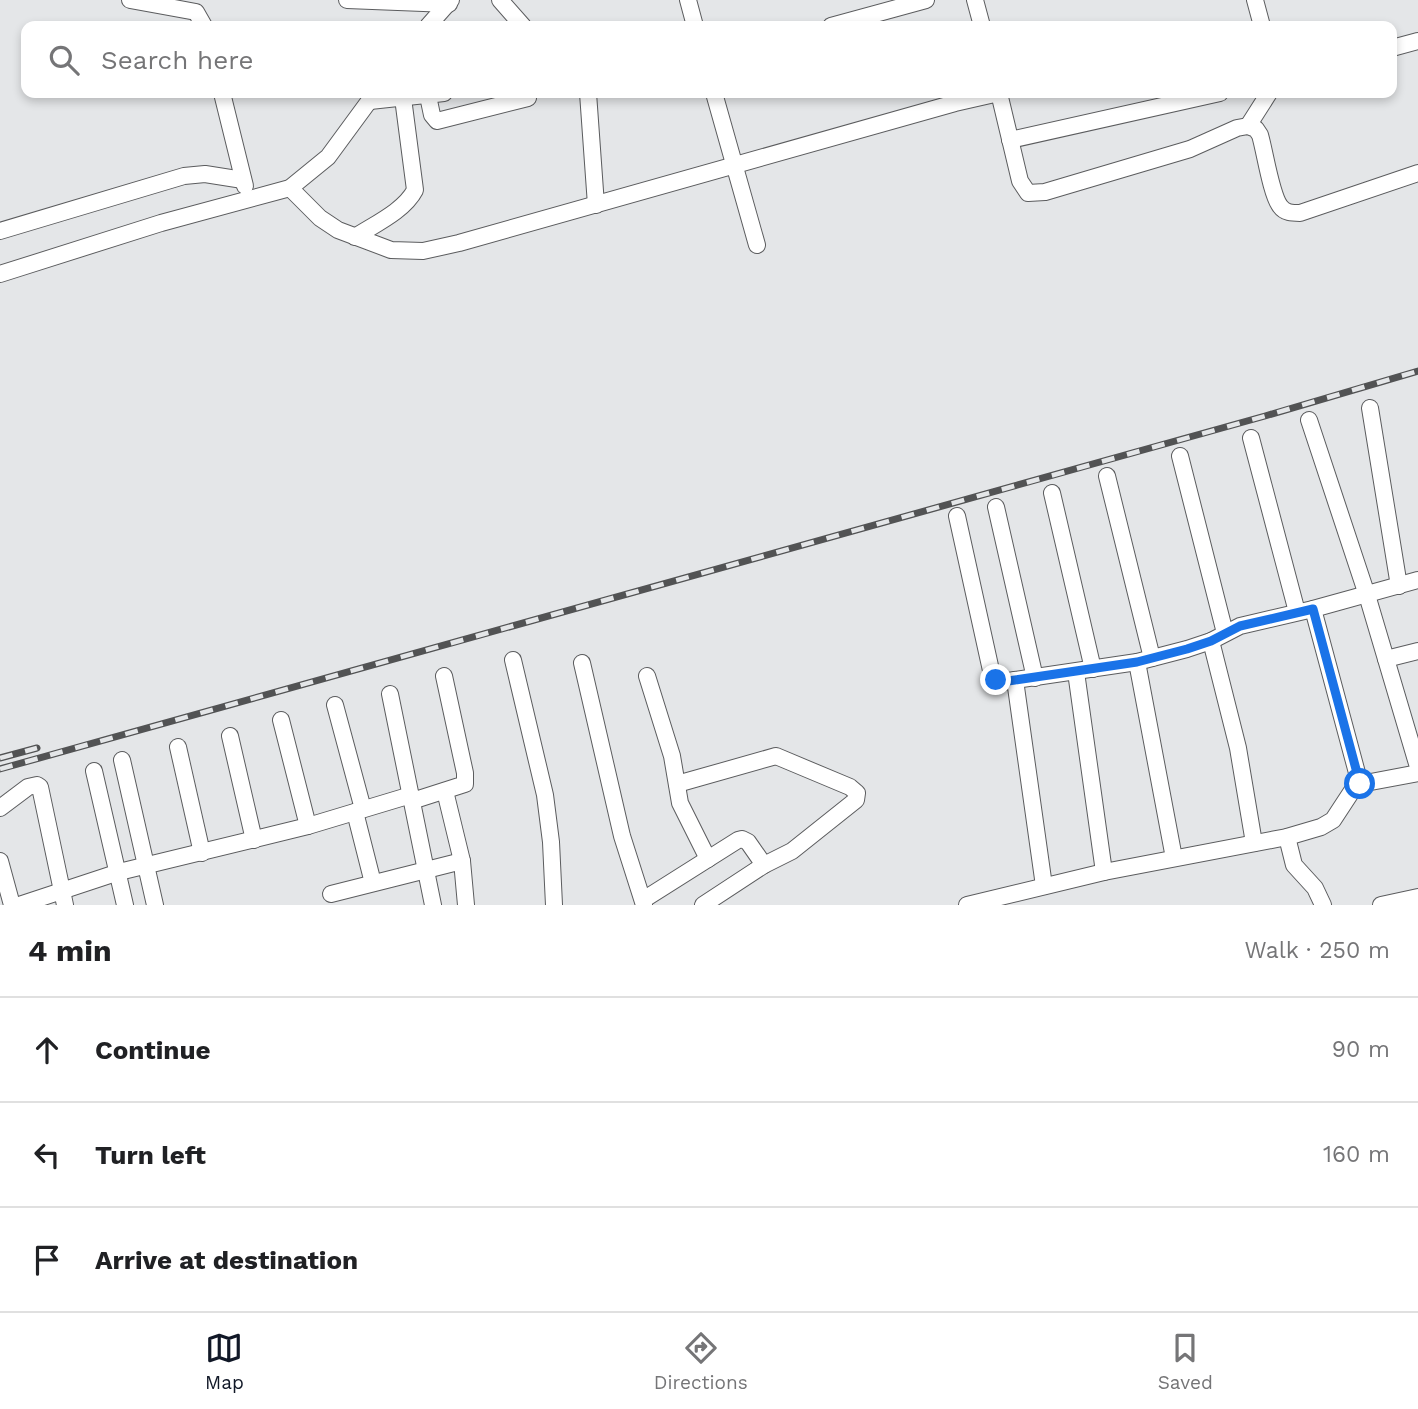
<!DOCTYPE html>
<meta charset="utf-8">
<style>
:root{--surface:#fff;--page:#f2f2f2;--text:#202124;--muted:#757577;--line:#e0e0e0;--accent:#111827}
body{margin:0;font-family:"Work Sans",sans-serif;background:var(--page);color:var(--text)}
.stop{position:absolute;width:21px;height:21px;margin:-16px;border:5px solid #1a73e8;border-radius:50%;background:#fff}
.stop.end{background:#1a73e8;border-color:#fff;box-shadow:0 2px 7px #0008}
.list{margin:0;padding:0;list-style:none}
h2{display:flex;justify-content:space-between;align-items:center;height:91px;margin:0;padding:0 28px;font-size:30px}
h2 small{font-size:23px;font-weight:400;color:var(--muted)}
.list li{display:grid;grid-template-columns:46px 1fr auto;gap:21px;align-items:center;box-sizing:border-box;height:105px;padding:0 28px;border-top:2px solid var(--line)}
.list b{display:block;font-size:26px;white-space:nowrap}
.list em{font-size:23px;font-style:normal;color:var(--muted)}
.icon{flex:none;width:38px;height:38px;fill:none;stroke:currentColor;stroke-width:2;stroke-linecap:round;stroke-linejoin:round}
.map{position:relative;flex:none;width:1418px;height:905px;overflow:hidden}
.search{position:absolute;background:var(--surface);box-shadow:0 4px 10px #0003;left:21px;right:21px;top:21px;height:77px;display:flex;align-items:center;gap:18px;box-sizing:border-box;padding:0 24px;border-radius:14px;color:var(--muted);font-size:26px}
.sheet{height:406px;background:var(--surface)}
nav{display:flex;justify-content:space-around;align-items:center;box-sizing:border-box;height:98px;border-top:2px solid var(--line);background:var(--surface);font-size:19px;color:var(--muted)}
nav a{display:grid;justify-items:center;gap:4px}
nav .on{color:var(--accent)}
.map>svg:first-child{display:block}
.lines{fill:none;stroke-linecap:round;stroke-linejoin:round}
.minor-casing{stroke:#5b5c5e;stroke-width:18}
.minor{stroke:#fff;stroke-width:16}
.rail-casing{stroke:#525354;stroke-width:7}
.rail{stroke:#e4e6e8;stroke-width:4.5;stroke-dasharray:13;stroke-linecap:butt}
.route{stroke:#1a73e8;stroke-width:9}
</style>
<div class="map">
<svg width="1418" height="905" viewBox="0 0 1418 905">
<rect width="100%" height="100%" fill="#e4e6e8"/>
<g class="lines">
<g class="minor-casing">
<g id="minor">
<path d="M130 0 196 12 204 26"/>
<path d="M347 0 449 4"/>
<path d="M500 0 523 26"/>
<path d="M688 0 695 26"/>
<path d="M975 0 982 26"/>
<path d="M1255 0 1262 26"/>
<path d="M428 26 451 0"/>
<path d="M831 26 926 0"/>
<path d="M1392 48 1418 41"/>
<path d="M222 93 245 186"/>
<path d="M588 93 596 205"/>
<path d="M714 93 757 245"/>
<path d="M999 93 1020 181 1028 193 1045 192 1190 149 1237 128 1248 126 1256 129 1260 135C1265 152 1271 194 1280 206 1285 213 1292 213 1300 213L1418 173"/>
<path d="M428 96 432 115 437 121 528 98"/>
<path d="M370 101 444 93"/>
<path d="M1248 126 1269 93"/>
<path d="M1010 140 1220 93"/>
<path d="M290 188 320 218 338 230 391 250 423 251 459 243 955 103 999 93"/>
<path d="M0 231 184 176 205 174 243 180"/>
<path d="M355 237C375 224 404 211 415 190L403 98"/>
<path d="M0 274 161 223 290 188 328 157 375 93"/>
<path d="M1370 408 1399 586"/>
<path d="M1309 420 1367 595 1418 767"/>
<path d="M1251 438 1297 612"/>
<path d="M1180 456 1225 633"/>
<path d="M1107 476 1152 658"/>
<path d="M1052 493 1093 669"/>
<path d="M996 507 1035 678"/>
<path d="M957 516 992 675 1001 682 1015 680 1044 886"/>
<path d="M1313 609 1360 784"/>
<path d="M1211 641 1238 748 1254 843"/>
<path d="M1386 659 1418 651"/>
<path d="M513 660 545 795 551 842 554 905"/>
<path d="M1137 662 1174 858"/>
<path d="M582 663 622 836 644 905"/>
<path d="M1076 672 1104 872"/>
<path d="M647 676 672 756 680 803 708 859"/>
<path d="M1015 680 1137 662 1187 649 1211 641 1240 626 1313 609 1418 580"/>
<path d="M390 694 433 905"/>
<path d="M335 705 363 809"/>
<path d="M281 720 308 826"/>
<path d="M230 736 254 840"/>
<path d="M178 747 202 853"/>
<path d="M122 760 155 905"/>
<path d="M94 771 125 905"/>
<path d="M677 784 776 756 850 787 857 793 856 800 792 851 764 865 703 905"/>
<path d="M445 791 462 861 466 905"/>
<path d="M412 801 465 784V773L444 676"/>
<path d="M0 808 28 787 37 785 40 787 65 905"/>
<path d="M355 812 373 883"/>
<path d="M1287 837 1294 865 1315 888 1323 905"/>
<path d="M0 861 12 905"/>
<path d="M331 894 462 861"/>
<path d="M643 900 738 840 742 839 748 842 764 865"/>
<path d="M19 905 119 872 308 826 411 795"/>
<path d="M967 905 1104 872 1287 837 1321 827 1333 820 1352 791 1360 784 1418 773"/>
<path d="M1381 905 1418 897"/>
</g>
</g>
<use href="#minor" class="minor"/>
<g class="rail-casing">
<g id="rail">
<path d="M0 758 37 748"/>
<path d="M0 769 1265 416 1418 371"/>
</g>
</g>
<use href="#rail" class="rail"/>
</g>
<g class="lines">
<path class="route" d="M996 680 1001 682 1015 680 1137 662 1187 649 1211 641 1240 626 1313 609 1360 784"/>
</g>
</svg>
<div class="stop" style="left:1360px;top:784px"></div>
<div class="stop end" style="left:996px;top:680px"></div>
<div class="search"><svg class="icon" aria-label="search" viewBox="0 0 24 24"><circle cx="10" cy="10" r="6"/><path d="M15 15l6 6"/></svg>Search here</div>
</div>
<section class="sheet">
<h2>4 min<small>Walk · 250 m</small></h2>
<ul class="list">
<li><svg class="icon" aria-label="ahead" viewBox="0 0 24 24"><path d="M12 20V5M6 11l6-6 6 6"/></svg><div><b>Continue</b></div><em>90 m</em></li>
<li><svg class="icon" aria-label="left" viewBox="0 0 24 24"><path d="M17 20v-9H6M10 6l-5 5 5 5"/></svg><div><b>Turn left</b></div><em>160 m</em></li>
<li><svg class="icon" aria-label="arrive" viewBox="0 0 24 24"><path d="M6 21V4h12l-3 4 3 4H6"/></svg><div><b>Arrive at destination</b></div></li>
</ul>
</section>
<nav>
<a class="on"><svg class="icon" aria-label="map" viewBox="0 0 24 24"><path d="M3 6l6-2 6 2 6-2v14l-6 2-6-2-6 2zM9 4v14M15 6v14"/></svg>Map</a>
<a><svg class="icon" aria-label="directions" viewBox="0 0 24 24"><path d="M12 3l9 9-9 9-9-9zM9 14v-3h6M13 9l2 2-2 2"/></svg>Directions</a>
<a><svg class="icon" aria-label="saved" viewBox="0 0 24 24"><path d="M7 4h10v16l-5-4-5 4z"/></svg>Saved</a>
</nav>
